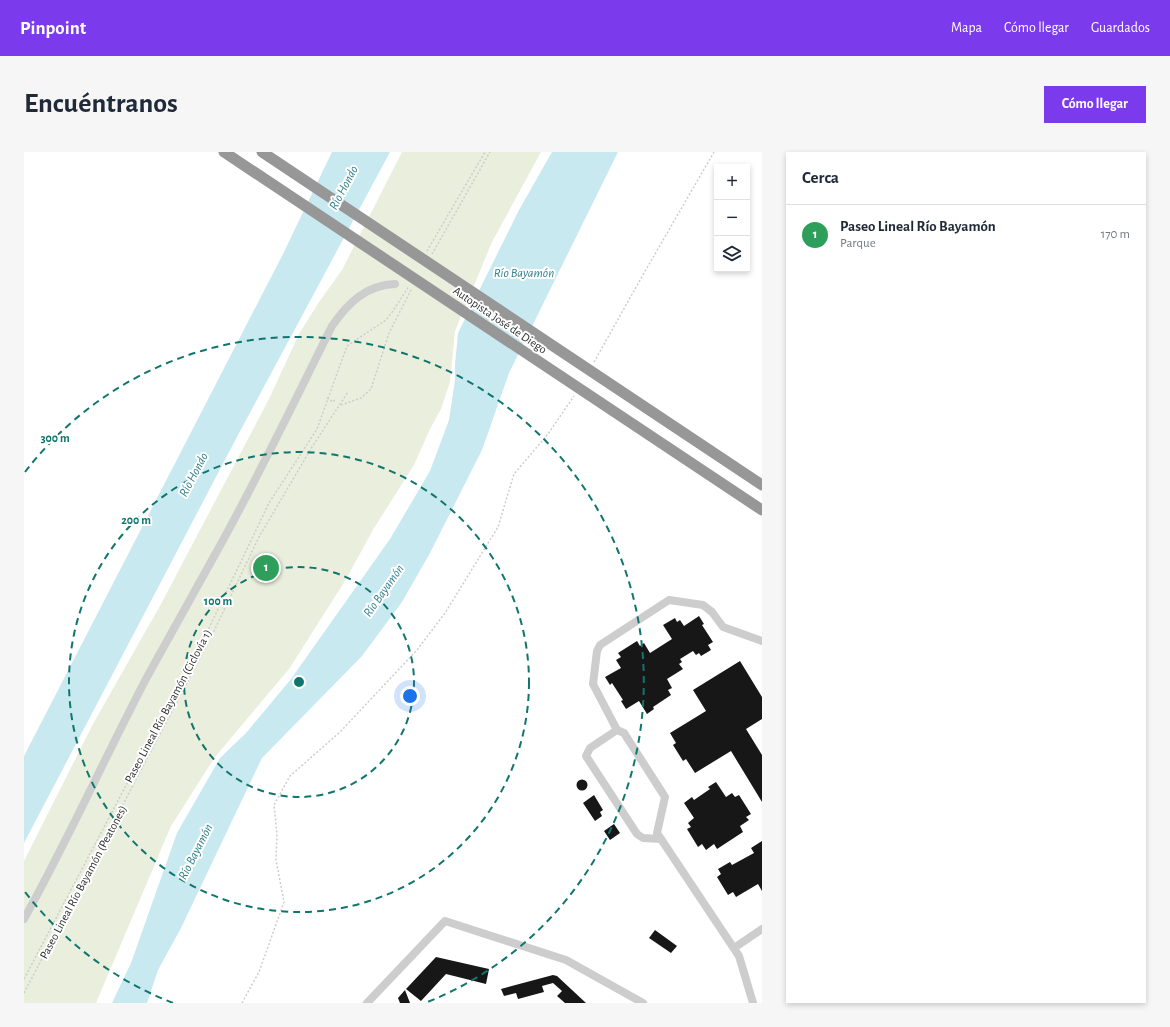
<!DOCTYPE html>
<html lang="es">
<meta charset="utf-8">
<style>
:root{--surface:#fff;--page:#f6f6f7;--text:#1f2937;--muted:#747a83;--line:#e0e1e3;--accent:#7c3aed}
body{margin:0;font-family:"Alegreya Sans",sans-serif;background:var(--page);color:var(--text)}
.controls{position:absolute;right:12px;top:12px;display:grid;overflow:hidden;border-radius:0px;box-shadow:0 2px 6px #0003}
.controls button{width:36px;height:36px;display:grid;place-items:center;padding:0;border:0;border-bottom:1px solid var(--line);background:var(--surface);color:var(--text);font:20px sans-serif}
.you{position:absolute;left:386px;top:544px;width:14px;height:14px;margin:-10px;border:3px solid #fff;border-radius:50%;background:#1a73e8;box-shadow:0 0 0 6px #1a73e833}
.badge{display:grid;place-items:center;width:26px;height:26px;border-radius:50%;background:var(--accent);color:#fff;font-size:13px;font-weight:700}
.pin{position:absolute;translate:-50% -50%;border:2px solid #fff;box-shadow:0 1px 4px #0006}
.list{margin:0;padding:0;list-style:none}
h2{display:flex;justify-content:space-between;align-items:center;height:52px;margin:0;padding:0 16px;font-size:17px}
h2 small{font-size:13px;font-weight:400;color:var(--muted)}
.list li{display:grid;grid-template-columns:26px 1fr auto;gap:12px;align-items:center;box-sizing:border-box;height:60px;padding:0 16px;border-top:1px solid var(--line)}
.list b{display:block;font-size:15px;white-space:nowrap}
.list p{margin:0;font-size:13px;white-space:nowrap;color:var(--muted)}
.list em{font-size:13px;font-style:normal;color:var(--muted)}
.icon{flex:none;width:22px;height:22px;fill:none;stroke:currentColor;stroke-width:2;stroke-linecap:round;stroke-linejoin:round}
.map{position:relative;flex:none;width:738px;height:851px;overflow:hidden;border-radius:0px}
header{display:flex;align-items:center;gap:24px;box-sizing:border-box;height:56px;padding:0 20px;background:var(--accent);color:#fff}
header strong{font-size:19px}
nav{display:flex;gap:22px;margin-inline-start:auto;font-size:14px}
.intro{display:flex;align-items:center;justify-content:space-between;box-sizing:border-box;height:96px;padding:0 24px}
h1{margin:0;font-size:28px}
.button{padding:10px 18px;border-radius:0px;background:var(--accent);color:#fff;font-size:14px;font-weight:700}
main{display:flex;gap:24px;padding:0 24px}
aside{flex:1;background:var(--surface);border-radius:0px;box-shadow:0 2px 6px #0003}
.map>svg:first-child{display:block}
.green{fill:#eaeedc}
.water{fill:#c7e9ef}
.building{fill:#171717}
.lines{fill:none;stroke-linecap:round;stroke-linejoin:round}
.path{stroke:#cdcdcd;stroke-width:1.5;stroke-dasharray:2 2;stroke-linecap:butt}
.minor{stroke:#cdcdcd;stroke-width:8}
.highway{stroke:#979797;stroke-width:11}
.ring{fill:none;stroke:#0f766e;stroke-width:2;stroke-dasharray:7 5}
.labels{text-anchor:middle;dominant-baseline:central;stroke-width:4;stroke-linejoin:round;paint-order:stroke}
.street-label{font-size:12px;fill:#303030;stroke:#fff}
.water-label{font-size:13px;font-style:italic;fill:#327e8b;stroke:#fff}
.centre{fill:#0f766e;stroke:#fff;stroke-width:2}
.ring-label{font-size:12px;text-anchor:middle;font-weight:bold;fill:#0f766e;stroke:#fff;stroke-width:4;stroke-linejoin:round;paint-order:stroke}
</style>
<header>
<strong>Pinpoint</strong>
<nav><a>Mapa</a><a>Cómo llegar</a><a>Guardados</a></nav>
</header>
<div class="intro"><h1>Encuéntranos</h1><a class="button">Cómo llegar</a></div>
<main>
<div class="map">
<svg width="738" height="851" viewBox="0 0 738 851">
<rect width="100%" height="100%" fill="#fff"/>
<path class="green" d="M378 0H517L468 90 431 179 426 230 417 257 406 277 390 313 350 376 321 429 265 517 191 605 147 674 72 851H0V709L69 572 137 452 245 247 275 182 295 150 318 118Z"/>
<g class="water">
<path d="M308 0H366L214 283 0 691V604L259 102Z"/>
<path d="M528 0H594L485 221 458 298 406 401 378 450 338 504 238 606 157 776 134 818 123 851H88L107 811 153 681 196 606 222 581 267 527 366 387 406 319 425 268 431 228V213L434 181 495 58Z"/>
</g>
<g class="building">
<path d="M675 464 680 472 678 473 689 490 684 493 687 498 677 504 675 501 672 503 669 499 656 507 658 510 655 512 659 517 643 527 648 536 644 538 647 543 629 555 630 557 623 562 615 549 602 557 597 549 599 548 588 531 586 533 581 525 597 516 592 508 597 505 594 501 613 489 616 494 620 491 626 501 648 487 639 473 651 466 653 470 656 468 660 474Z"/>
<path d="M716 509 738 545V567L722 577 738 603V650L707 599 671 621 662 607 659 609 649 593 652 591 646 581 682 559 669 538Z"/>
<circle cx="558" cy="633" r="5.5"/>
<path d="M692 630 702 645 708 641 711 645 715 643 727 662 722 665 725 668 716 674 719 680 693 697 690 692 682 698 678 692 674 695 663 677 667 675 664 671 670 666 660 651 668 645 670 648 686 637 684 635Z"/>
<path d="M570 643 579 658 576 660 578 664 571 669 559 651Z"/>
<path d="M590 672 596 681 586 688 580 679Z"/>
<path d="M738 689V739L734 732 712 745 709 740 704 743 693 725 697 722 694 717 706 710 708 713 730 701 727 696Z"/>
<path d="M631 778 653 794 647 801 625 786Z"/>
<path d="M412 805 465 817 462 832 422 822 397 849 382 837Z"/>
<path d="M529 823 533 824 562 851H541L533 844 538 839 529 831 518 834 520 840 494 847 492 841 480 844 477 837Z"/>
<path d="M381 838 386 851H376L374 846Z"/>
</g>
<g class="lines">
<g class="path">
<path d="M403 99 461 0"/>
<path d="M408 102 466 0"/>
<path d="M570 210 620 121 690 0"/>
<path d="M303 246 309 250 312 246"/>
<path d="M317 253 337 246 347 237 365 181 388 136"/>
<path d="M0 827 185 476 245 351 293 277 323 194 362 168 369 159 385 134"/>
<path d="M0 841 190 479 235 385 288 295 324 240"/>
<path d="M218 851 235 820 260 750 252 708 253 682 250 653 266 624 316 580 393 498 421 461 474 375 490 322 524 282 550 244"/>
</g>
<g class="minor">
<path d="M593 578 569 532 573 499 576 493 645 448 679 453 688 460 699 475 738 489"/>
<path d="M637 687 619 686 613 682 562 604 566 596 593 578 600 581 641 645 633 681 715 804 729 851"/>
<path d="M0 767C44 688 81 605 123 525 148 480 173 435 198 390 237 319 272 246 308 174 324 151 342 133 371 132"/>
<path d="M710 796 738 777"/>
<path d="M343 851 421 769 542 808 619 851"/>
</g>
<g class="highway">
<path d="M200 0 738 358"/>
<path d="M238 0 738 333"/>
</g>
</g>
<g class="ring">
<circle cx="275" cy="530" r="115"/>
<circle cx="275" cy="530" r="230"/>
<path d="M149 851A345 345 0 0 1 1 740M1 320A345 345 0 1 1 401 851"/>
</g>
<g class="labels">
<g class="street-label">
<text transform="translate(476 168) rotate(34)">Autopista José de Diego</text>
<text transform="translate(144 554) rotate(-62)">Paseo Lineal Río Bayamón (Ciclovía 1)</text>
<text transform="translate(59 730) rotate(-62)">Paseo Lineal Río Bayamón (Peatones)</text>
</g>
<g class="water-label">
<text transform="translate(320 36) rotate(-62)">Río Hondo</text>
<text x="500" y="121">Río Bayamón</text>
<text transform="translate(170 323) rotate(-62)">Río Hondo</text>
<text transform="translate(360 439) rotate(-55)">Río Bayamón</text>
<text transform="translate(172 700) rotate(-63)">Río Bayamón</text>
</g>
</g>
<circle cx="275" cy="530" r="6" class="centre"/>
<g class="ring-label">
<text x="31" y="290">300 m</text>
<text x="112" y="372">200 m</text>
<text x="194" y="453">100 m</text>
</g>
</svg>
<div class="controls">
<button>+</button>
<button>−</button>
<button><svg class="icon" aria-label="layers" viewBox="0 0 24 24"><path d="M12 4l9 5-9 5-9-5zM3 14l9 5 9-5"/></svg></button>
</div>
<div class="you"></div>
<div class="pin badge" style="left:242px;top:416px;background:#2e9e5b">1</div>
</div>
<aside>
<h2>Cerca<small></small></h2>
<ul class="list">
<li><span class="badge" style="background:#2e9e5b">1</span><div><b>Paseo Lineal Río Bayamón</b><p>Parque</p></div><em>170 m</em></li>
</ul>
</aside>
</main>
